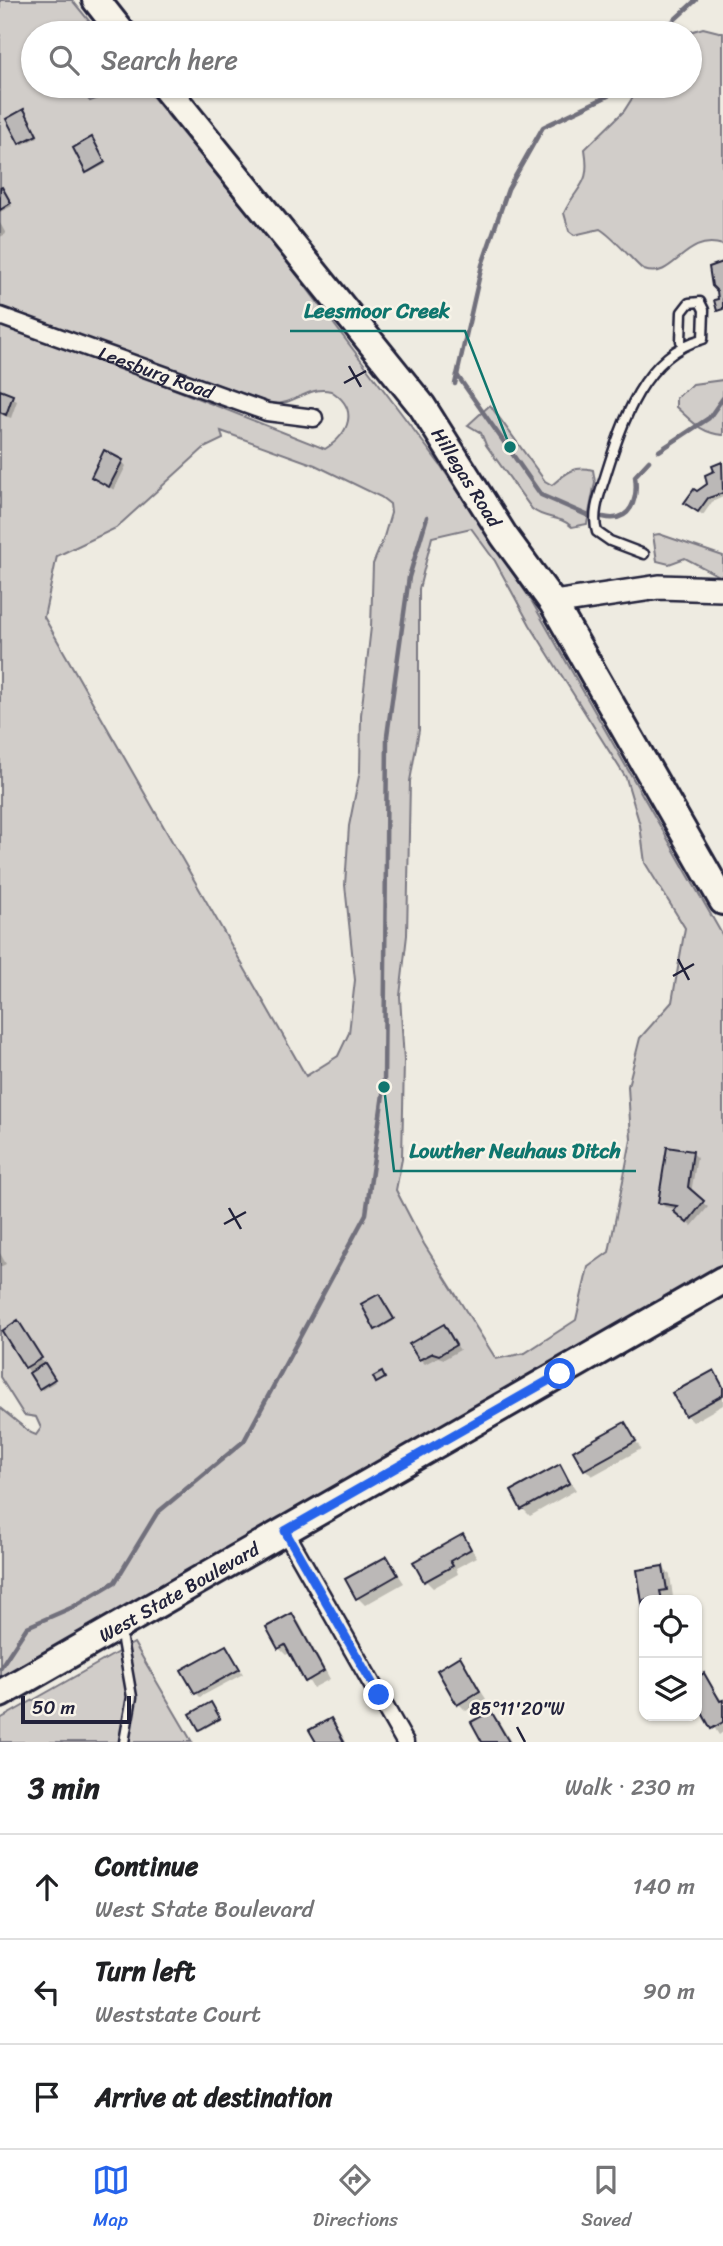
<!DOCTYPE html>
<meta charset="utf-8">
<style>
:root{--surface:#fff;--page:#f2f2f2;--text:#202124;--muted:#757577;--line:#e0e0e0;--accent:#2563eb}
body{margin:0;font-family:Sriracha,sans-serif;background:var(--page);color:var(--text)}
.controls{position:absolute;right:21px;bottom:21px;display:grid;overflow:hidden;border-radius:14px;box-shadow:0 2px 5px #0004}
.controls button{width:63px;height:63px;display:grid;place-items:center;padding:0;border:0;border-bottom:2px solid var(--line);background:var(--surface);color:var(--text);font:35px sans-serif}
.scale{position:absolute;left:21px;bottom:18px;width:110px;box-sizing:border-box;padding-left:7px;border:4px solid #22223b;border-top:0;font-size:19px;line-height:24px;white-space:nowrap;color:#22223b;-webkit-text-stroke:5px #f7f3e8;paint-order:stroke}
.stop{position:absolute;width:21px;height:21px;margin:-16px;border:5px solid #2563eb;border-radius:50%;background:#fff}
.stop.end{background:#2563eb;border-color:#fff;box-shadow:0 2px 7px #0008}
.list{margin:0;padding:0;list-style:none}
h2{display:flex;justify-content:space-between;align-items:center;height:91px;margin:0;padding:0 28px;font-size:30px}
h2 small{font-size:23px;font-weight:400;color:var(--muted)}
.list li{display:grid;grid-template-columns:46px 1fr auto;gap:21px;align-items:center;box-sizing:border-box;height:105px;padding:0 28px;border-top:2px solid var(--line)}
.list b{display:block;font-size:26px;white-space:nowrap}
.list p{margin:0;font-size:23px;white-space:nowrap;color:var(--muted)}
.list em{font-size:23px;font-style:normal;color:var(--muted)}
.icon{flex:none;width:38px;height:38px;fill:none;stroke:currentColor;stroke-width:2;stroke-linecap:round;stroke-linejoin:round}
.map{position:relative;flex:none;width:723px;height:1742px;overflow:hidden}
.search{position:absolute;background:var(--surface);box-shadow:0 2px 5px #0004;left:21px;right:21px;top:21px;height:77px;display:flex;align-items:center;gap:18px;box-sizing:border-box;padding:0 24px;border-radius:38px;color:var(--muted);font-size:26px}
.sheet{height:406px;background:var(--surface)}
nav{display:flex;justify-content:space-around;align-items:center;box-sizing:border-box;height:98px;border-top:2px solid var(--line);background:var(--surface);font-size:19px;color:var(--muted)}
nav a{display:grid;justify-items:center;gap:4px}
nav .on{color:var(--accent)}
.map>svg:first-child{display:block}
.green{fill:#d1cdc9;stroke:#7a7882;stroke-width:2;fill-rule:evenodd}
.shadow{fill:#0003}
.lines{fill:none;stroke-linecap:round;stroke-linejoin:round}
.stream{stroke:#716f7b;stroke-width:4.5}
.building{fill:#bbb8b7;stroke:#22223b;stroke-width:2}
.service-casing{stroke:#22223b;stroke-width:13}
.minor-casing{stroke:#22223b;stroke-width:21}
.secondary-casing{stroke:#22223b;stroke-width:28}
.primary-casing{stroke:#22223b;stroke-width:32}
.service{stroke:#f7f3e8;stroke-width:8}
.minor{stroke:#f7f3e8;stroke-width:16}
.secondary{stroke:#f7f3e8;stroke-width:23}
.primary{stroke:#f7f3e8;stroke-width:26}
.route{stroke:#2563eb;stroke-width:9}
.ticks{fill:none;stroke:#22223b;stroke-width:2.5}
.labels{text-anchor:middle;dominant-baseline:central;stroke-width:5;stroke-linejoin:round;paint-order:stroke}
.street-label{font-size:19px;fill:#22223b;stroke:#f7f3e8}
.ticks-label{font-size:18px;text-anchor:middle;fill:#22223b;stroke:#f7f3e8;stroke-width:5;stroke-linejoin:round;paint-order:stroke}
.leader{fill:none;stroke:#0f766e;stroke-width:2.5}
.callout-dot{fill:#0f766e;stroke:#f7f3e8;stroke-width:2.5}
.callout-label{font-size:21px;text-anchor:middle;font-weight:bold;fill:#0f766e;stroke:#f7f3e8;stroke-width:5;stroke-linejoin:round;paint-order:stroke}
</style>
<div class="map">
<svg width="723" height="1742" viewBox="0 0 723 1742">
<rect width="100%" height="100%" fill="#eeebe1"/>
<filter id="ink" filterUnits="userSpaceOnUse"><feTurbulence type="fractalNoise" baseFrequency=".0143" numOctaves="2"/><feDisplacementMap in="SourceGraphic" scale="14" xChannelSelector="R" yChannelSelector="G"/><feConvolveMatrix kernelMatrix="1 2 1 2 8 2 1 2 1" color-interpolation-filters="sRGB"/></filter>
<g filter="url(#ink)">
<g class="green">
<path d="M0 0H72L99 33H33V86H77L90 101 104 96 103 86H144L281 254 441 466 531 600 723 936V1267L719 1266 0 1683V1408L31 1433 36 1435 41 1428 36 1417 24 1415 0 1377V325L106 362 325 449C349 434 360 409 331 391 309 385 295 405 272 404L0 308ZM221 431 315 465 381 497 390 504 391 513 383 540 373 564 371 627 361 715 360 771 349 826 345 885 355 980 349 1033 338 1056 306 1076 44 617 57 556 116 528 204 448 223 439ZM471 528 495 561 530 625 626 778 640 825 645 863 685 928 672 1002 640 1038 628 1086 631 1140 609 1252 588 1267 576 1320 525 1353 496 1359 424 1244 396 1190 402 1159 404 1061 400 996 407 935 410 781 419 730V589L432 537Z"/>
<path d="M703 28 723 33V245C683 233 675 281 644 270 638 267 614 237 600 229L574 235 569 231 564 213C578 183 591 187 585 149L624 111 640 86H690V33H687Z"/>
<path d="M723 380V435C700 433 692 421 676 407V398L693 384Z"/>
<path d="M490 405 545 481 552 485C566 473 574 465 593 470L595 482 587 524 572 527C560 515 545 520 532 509L486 445 481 433 468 425Z"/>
<path d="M659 534 723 556V578L685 558 669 564 657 561 653 535Z"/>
<path d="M134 1643 192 1742H0V1719Z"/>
</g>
<g class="shadow">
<path d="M25 113 38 137 22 145 20 143Z"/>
<path d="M93 141 106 164 89 173 88 172Z"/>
<path d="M0 190 12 206 0 212Z"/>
<path d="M0 223 6 234 0 237Z"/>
<path d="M0 392 17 401 11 418 0 414Z"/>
<path d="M122 461 126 466 114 490 93 477Z"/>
<path d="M721 464 723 497 712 502 703 515 691 507 697 493 709 485Z"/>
<path d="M692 1153 697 1157 691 1193 708 1207 692 1226 679 1216 677 1209 665 1207 660 1202Z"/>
<path d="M0 1253 6 1264 0 1267Z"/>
<path d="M380 1298 394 1321 378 1330 376 1329Z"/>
<path d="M18 1322 55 1382 42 1390 26 1367Z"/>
<path d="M444 1327 460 1350 444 1359 438 1357 425 1364 420 1359Z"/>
<path d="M714 1373 723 1384V1405L693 1422 686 1415Z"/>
<path d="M625 1424 641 1449 592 1476 585 1469Z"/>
<path d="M560 1466 576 1490 530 1516 523 1509Z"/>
<path d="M463 1537 477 1557 456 1568 458 1574 433 1588 426 1581Z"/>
<path d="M387 1558 404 1583 365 1605 358 1598Z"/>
<path d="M663 1568 670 1575 673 1597 667 1598V1600H644V1605L639 1572Z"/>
<path d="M292 1615 299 1622 330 1679 313 1688 291 1652 286 1655 279 1648Z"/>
<path d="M226 1647 243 1674 200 1697 196 1693Z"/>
<path d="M460 1658 486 1699 466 1711 459 1704Z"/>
<path d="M704 1676 723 1702V1732L719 1735 697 1700V1680Z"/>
<path d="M212 1706 220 1720 202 1730 200 1728Z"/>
<path d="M491 1713 498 1720 511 1742H484Z"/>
<path d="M331 1720 338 1728 346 1742H318Z"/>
</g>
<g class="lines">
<g class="stream">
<path d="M660 33 696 0"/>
<path d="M457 375 541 495 589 516"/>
<path d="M455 384 482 265 508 189 543 127 608 96 616 86"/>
<path d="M659 451 709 418 723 398"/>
<path d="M603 517C632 524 638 498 635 476L649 461"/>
<path d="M0 1668 27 1627 73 1607 115 1582 157 1513 244 1441 366 1214 384 1087 387 736 409 577 427 517"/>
</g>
</g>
<g class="building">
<path d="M24 109 37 135 19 144 6 119Z"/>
<path d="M92 137 105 162 86 173 73 148Z"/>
<path d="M2 187 11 203 0 210V188Z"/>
<path d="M723 262V309L717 311 714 300 718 299 717 291 712 286 709 267Z"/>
<path d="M0 390 13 395 6 415 0 412Z"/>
<path d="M104 450 123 460 109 487 91 477Z"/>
<path d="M722 462 723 493 708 498 698 512 684 503 694 489 697 491 707 484 705 475 714 471 712 466Z"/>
<path d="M667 1147 693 1151 688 1187 704 1201 687 1223 673 1211 677 1206 658 1203Z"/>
<path d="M379 1294 394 1319 375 1330 361 1304Z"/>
<path d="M18 1320 42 1358 25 1368 2 1331Z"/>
<path d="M444 1324 456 1345 439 1355 433 1353 419 1360 409 1344Z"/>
<path d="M45 1363 55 1379 39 1389 29 1373Z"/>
<path d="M714 1370 723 1387V1395L685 1416 672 1393Z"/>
<path d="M382 1372 385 1378 376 1383 373 1377Z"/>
<path d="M625 1422 636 1441 584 1470 573 1451Z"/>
<path d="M560 1464 570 1483 521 1510 511 1491Z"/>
<path d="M463 1534 471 1549 450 1561 453 1566 424 1582 413 1562Z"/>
<path d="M387 1556 398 1575 356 1599 345 1579Z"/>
<path d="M663 1566 667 1590 660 1591 662 1600H644V1616L637 1570Z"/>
<path d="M292 1613 324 1671 305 1682 285 1645 278 1649 266 1627Z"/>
<path d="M226 1645 240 1669 195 1694 181 1670Z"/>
<path d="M460 1656 480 1691 457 1705 437 1670Z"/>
<path d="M704 1673 720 1701 723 1700V1722L711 1729 697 1704V1678Z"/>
<path d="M211 1702 220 1718 199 1730 190 1714Z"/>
<path d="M491 1711 509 1742H482L471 1722Z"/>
<path d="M331 1718 344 1742H316L309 1730Z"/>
</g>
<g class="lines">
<g class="service-casing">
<g id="service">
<path d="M644 554 610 541 597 532C591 513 601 491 606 474 622 423 644 354 703 339L704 310 700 302 689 303 682 312 681 341"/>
<path d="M120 1629 132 1697 124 1742"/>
</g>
</g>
<g class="minor-casing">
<g id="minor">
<path id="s1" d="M0 316 267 412 314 418"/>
<path d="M285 1531 405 1742"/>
</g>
</g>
<g class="secondary-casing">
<path id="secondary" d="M553 603 659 587 723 589"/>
</g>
<g class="primary-casing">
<g id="primary">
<path d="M96 0 122 33"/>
<path id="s2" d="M164 86 422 406 504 536 553 603 723 901"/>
<path id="s3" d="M0 1694 723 1280"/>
</g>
</g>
<use href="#service" class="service"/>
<use href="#minor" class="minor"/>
<use href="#secondary" class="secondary"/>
<use href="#primary" class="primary"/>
</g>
</g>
<g class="lines" filter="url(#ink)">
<path class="route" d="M379 1695 285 1531 560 1374"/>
</g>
<path class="ticks" d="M349 366 361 387M344 383 366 371M678 959 689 980M673 976 694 964M229 1208 241 1229M224 1224 246 1212M517 1727 525 1742"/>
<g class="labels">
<g class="street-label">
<text stroke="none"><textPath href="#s1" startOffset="166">Leesburg Road</textPath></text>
<text stroke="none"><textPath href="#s2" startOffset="495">Hillegas Road</textPath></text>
<text stroke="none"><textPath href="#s3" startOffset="206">West State Boulevard</textPath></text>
</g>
</g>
<g class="ticks-label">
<text x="517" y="1715">85°11'20"W</text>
</g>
<path class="leader" d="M510 447L465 331H290M384 1087L394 1171H636"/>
<g class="callout-dot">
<circle cx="510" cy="447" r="7"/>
<circle cx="384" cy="1087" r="7"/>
</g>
<g class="callout-label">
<text x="377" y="318">Leesmoor Creek</text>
<text x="515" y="1158">Lowther Neuhaus Ditch</text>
</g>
</svg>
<div class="controls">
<button><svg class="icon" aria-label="locate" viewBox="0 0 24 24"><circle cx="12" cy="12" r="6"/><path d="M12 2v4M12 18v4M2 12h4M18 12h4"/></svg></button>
<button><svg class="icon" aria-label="layers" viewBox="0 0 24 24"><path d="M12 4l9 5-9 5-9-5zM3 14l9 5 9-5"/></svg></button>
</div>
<div class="scale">50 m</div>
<div class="stop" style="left:560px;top:1374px"></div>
<div class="stop end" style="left:379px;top:1695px"></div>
<div class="search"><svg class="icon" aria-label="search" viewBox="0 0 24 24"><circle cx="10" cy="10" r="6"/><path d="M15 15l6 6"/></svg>Search here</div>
</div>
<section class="sheet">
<h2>3 min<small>Walk · 230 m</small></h2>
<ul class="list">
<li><svg class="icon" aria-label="ahead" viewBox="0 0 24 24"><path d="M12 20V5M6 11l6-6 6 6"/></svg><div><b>Continue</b><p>West State Boulevard</p></div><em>140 m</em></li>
<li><svg class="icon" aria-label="left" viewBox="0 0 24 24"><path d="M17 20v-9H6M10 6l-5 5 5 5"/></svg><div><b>Turn left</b><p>Weststate Court</p></div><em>90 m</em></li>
<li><svg class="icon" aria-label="arrive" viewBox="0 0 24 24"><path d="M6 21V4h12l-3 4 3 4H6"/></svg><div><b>Arrive at destination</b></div></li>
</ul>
</section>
<nav>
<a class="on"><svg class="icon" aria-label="map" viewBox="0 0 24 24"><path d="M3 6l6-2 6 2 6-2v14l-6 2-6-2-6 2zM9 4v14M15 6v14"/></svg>Map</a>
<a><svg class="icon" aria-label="directions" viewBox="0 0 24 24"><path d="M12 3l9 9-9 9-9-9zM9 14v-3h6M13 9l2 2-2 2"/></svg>Directions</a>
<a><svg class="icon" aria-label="saved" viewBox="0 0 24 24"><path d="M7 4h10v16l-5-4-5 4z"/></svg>Saved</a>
</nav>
